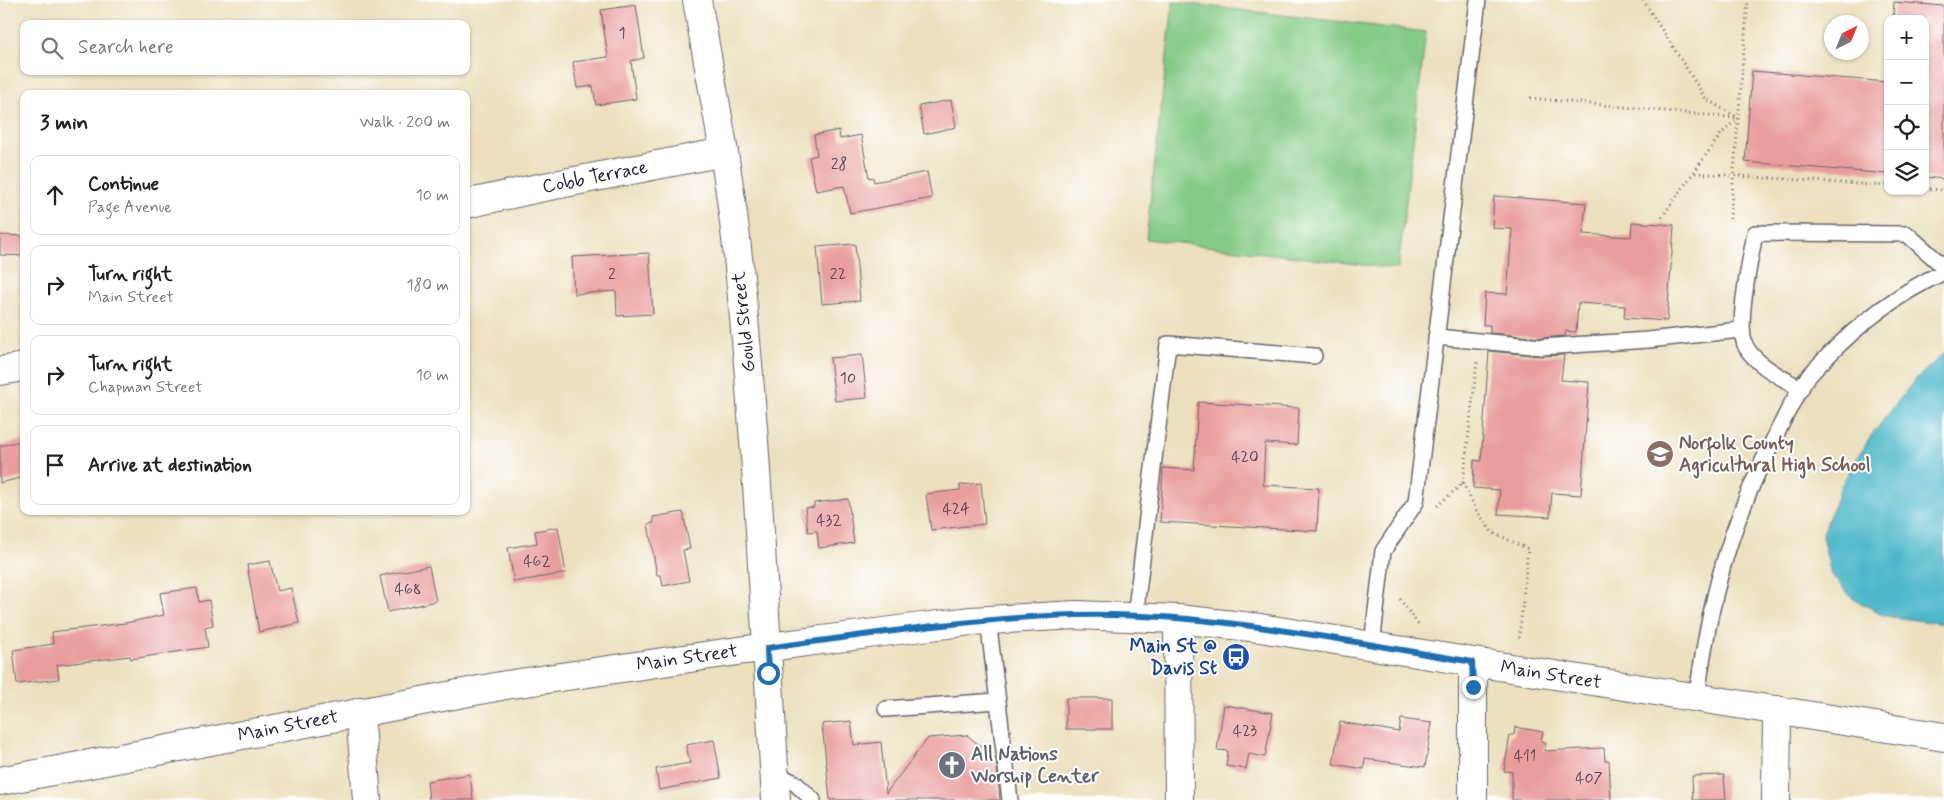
<!DOCTYPE html>
<meta charset="utf-8">
<style>
:root{--surface:#fff;--page:#f6f6f6;--text:#222;--muted:#767676;--line:#e0e0e0}
body{margin:0;font-family:Mynerve,sans-serif;background:var(--page);color:var(--text)}
.controls{position:absolute;right:15px;top:15px;display:grid;overflow:hidden;border-radius:10px;box-shadow:0 1px 4px #0004}
.controls button{width:45px;height:45px;display:grid;place-items:center;padding:0;border:0;border-bottom:1px solid var(--line);background:var(--surface);color:var(--text);font:25px sans-serif}
.compass{position:absolute;left:1824px;top:15px;width:45px;height:45px;border-radius:50%;background:var(--surface);box-shadow:0 1px 4px #0004;rotate:43deg}
.stop{position:absolute;width:15px;height:15px;margin:-11px;border:4px solid #1f6fb2;border-radius:50%;background:#fff}
.stop.end{background:#1f6fb2;border-color:#fff;box-shadow:0 1px 5px #0008}
.list{margin:0;padding:0;list-style:none}
h2{display:flex;justify-content:space-between;align-items:center;height:65px;margin:0;padding:0 20px;font-size:21px}
h2 small{font-size:16px;font-weight:400;color:var(--muted)}
.list li{display:grid;grid-template-columns:32px 1fr auto;gap:15px;align-items:center;box-sizing:border-box;height:80px;margin:0 10px 10px;padding:0 10px;border:1px solid var(--line);border-radius:10px}
.list b{display:block;font-size:19px;white-space:nowrap}
.list p{margin:0;font-size:16px;white-space:nowrap;color:var(--muted)}
.list em{font-size:16px;font-style:normal;color:var(--muted)}
.icon{flex:none;width:28px;height:28px;fill:none;stroke:currentColor;stroke-width:2;stroke-linecap:round;stroke-linejoin:round}
.map{position:relative;flex:none;width:1944px;height:800px;overflow:hidden}
.search{position:absolute;background:var(--surface);box-shadow:0 1px 4px #0004;left:20px;top:20px;width:450px;height:55px;display:flex;align-items:center;gap:12px;box-sizing:border-box;padding:0 18px;border-radius:10px;color:var(--muted);font-size:19px}
.panel{position:absolute;background:var(--surface);box-shadow:0 1px 4px #0004;left:20px;top:90px;width:450px;height:425px;border-radius:10px}
.map>svg:first-child{display:block}
.green{fill:#84cb86;stroke:#537660}
.water{fill:#4db8ca;stroke:#386d82}
.building{fill:#e99e9d}
.lines{fill:none;stroke-linecap:round;stroke-linejoin:round}
.lane-casing{stroke:#696469;stroke-width:18}
.street-casing{stroke:#696469;stroke-width:30}
.secondary-casing{stroke:#696469;stroke-width:30}
.path{stroke:#696469;stroke-width:3;stroke-dasharray:1 4;stroke-linecap:butt}
.lane{stroke:#fff;stroke-width:15}
.street{stroke:#fff;stroke-width:28}
.secondary{stroke:#fff;stroke-width:28}
.route{stroke:#1f6fb2;stroke-width:6}
.labels{text-anchor:middle;dominant-baseline:central;stroke-width:4;stroke-linejoin:round;paint-order:stroke}
.number-label{font-size:16px;fill:#544154}
.street-label{font-size:19px;fill:#22223b;stroke:#fff}
.education-label{font-size:19px;font-weight:bold;fill:#785e54;stroke:#fff;text-anchor:start}
.transit-label{font-size:19px;font-weight:bold;fill:#164399;stroke:#fff;text-anchor:end}
.worship-label{font-size:19px;font-weight:bold;fill:#5b616d;stroke:#fff;text-anchor:start}
</style>
<div class="map">
<svg width="1944" height="800" viewBox="0 0 1944 800">
<rect width="100%" height="100%" fill="#fff"/>
<filter id="ink" filterUnits="userSpaceOnUse"><feTurbulence type="fractalNoise" baseFrequency=".02" numOctaves="2"/><feDisplacementMap in="SourceGraphic" scale="10" xChannelSelector="R" yChannelSelector="G"/><feConvolveMatrix kernelMatrix="1 2 1 2 8 2 1 2 1" color-interpolation-filters="sRGB"/></filter>
<filter id="wash" filterUnits="userSpaceOnUse"><feTurbulence type="fractalNoise" baseFrequency=".0096" numOctaves="4" result="noise"/><feDisplacementMap in="SourceGraphic" scale="20" xChannelSelector="R" yChannelSelector="G"/><feGaussianBlur stdDeviation="1.12" result="paint"/><feColorMatrix in="noise" values="0 0 0 0 0 0 0 0 0 0 0 0 0 0 0 0 0 1.4 0 .05"/><feComposite in="paint" operator="in"/></filter>
<g filter="url(#wash)">
<rect width="100%" height="100%" fill="#ece0be"/>
<path class="green" d="M1173 2 1426 32 1398 269 1146 239Z"/>
<path class="water" d="M1944 353V624L1885 616 1852 598 1831 574 1822 536 1842 484 1871 436 1914 381Z"/>
<g id="blocks">
<g class="building">
<path d="M1894 2 1944 6V179L1925 177V19H1893Z"/>
<path d="M636 5 644 58 631 61 636 99 596 105 593 86 577 88 573 62 608 57 601 10Z"/>
<path d="M1752 71 1888 82V79V174L1745 162Z"/>
<path d="M951 100 956 127 924 134 919 106Z"/>
<path d="M839 130 840 139 861 135 869 178 873 177 874 182 927 172 932 198 850 213 844 186 816 191 809 157 817 155 814 135Z"/>
<path d="M1494 196 1586 203 1583 234 1631 237 1632 222 1674 225 1667 321 1624 318 1625 306 1578 303 1576 332 1566 331 1565 336 1542 338 1490 333V325H1483L1485 293 1507 294 1512 229 1492 228Z"/>
<path d="M0 235 24 236V256L0 255Z"/>
<path d="M855 244 860 301 822 304 817 247Z"/>
<path d="M649 253 653 314 617 316 616 291 574 294 572 257Z"/>
<path d="M1489 351 1541 356 1564 355 1561 380 1589 382 1581 495 1552 493 1550 517 1498 514 1500 490 1473 488 1474 460 1481 461Z"/>
<path d="M862 355 867 398 835 401 830 358Z"/>
<path d="M1198 402 1299 408 1297 445 1265 443 1263 485 1319 488 1317 531 1160 522 1163 468 1194 470Z"/>
<path d="M24 440V477L0 483V446Z"/>
<path d="M981 483 985 524 931 530 926 494 960 490V485Z"/>
<path d="M848 499 854 543 819 548 817 531 808 532 805 508 814 507V503Z"/>
<path d="M683 512 690 549 683 550 689 581 663 586 661 575H657L648 524 654 523 653 517Z"/>
<path d="M558 527 566 573 514 582 508 548 537 543 535 531Z"/>
<path d="M270 561 277 591 291 588 299 623 259 632 247 565Z"/>
<path d="M429 566 436 601 388 612 380 576Z"/>
<path d="M197 588 199 602 209 600 213 625 205 627 208 647 131 659 130 656 57 665 59 679 17 684 13 650 53 644 52 632 125 623 164 615 160 593Z"/>
<rect x="1066" y="698" width="46" height="31"/>
<path d="M1224 705 1273 713 1265 757 1249 754 1246 769 1226 766 1228 751 1217 750Z"/>
<path d="M1401 719 1432 723 1425 767 1365 759 1364 769 1333 764 1340 722 1399 732Z"/>
<path d="M851 721 854 745 881 742 886 793 928 738 967 735 996 759 1000 800H830L822 724Z"/>
<path d="M1515 727 1543 732 1541 741 1546 742 1544 751 1604 748 1605 761 1609 760 1611 800H1512V772L1504 771 1510 735H1514Z"/>
<path d="M714 740 721 778 659 790 656 769 690 763 686 745Z"/>
<path d="M470 774 473 800H429L427 781Z"/>
<path d="M1724 775 1726 800H1693L1692 776Z"/>
</g>
</g>
</g>
<g filter="url(#ink)">
<use href="#blocks" fill-opacity="0" stroke="#696469" stroke-width="1"/>
<g class="lines">
<g class="lane-casing">
<g id="lane">
<path d="M1436 337 1542 347 1648 340 1740 330"/>
<path d="M1801 389C1783 378 1757 366 1746 347 1735 326 1751 258 1755 233L1907 234 1944 267"/>
<path d="M1135 617 1168 344 1314 356"/>
<path d="M988 620 1010 800"/>
<path d="M1372 645 1383 551 1416 502 1478 0"/>
<path d="M1697 697C1709 602 1729 526 1773 441 1783 421 1793 399 1805 381 1810 374 1817 367 1823 361 1857 325 1899 293 1944 272"/>
<path d="M886 709 997 701"/>
<path d="M774 773 795 783 813 800"/>
</g>
</g>
<g class="street-casing">
<g id="street">
<path d="M466 204 534 189 724 152"/>
<path d="M0 371 24 367"/>
<path d="M1178 619 1179 800"/>
<path d="M767 648 776 800"/>
<path d="M1473 662V800"/>
<path d="M1776 800 1777 710"/>
</g>
</g>
<g class="secondary-casing">
<g id="secondary">
<path d="M697 0C711 80 727 159 736 239 751 375 759 511 767 648"/>
<path d="M360 712 367 800"/>
<path d="M0 781 506 685 738 651 914 628 971 621 1076 615 1178 619 1260 628 1944 737"/>
</g>
</g>
<g class="path">
<path d="M1643 0 1706 99 1735 116"/>
<path d="M1530 98 1738 118"/>
<path d="M1695 173 1888 186"/>
<path d="M1925 189 1944 190"/>
<path d="M1662 217 1721 134 1738 118"/>
<path d="M1730 219 1748 0"/>
<path d="M1463 483 1477 511 1492 532 1528 549 1519 640"/>
<path d="M1437 506 1463 483 1477 362"/>
<path d="M1400 599 1418 624"/>
</g>
<use href="#lane" class="lane"/>
<use href="#street" class="street"/>
<use href="#secondary" class="secondary"/>
</g>
</g>
<g class="lines" filter="url(#ink)">
<path class="route" d="M768 673 767 648C869 635 971 618 1075 615 1208 612 1342 640 1472 662L1473 687"/>
</g>
<defs>
<g id="school-disc" transform="scale(1.4375)"><circle r="9.5" fill="#8d6e63" stroke="#fff"/><path d="M0-5L7-2L0 1L-7-2ZM-4 1L0 2.5L4 1V4Q0 6-4 4Z" fill="#fff"/></g>
<g id="bus-disc" transform="scale(1.4375)"><circle r="9.5" fill="#1a4fb4" stroke="#fff"/><path d="M-5-6H5V4H4V6H2V4H-2V6H-4V4H-5ZM-3.5-4V0h7V-4ZM-3.5 1.2v1.5H-2V1.2ZM2 1.2v1.5H3.5V1.2Z" fill="#fff"/></g>
<g id="church-disc" transform="scale(1.4375)"><circle r="9.5" fill="#6b7280" stroke="#fff"/><path d="M-1.2-6h2.4v3.5h3.3v2.4h-3.3V6h-2.4V-.1h-3.3v-2.4h3.3Z" fill="#fff"/></g>
</defs>
<g fill-rule="evenodd">
<use href="#school-disc" x="1660" y="454"/>
<use href="#bus-disc" x="1236" y="657"/>
<use href="#church-disc" x="952" y="765"/>
</g>
<g class="labels">
<g class="number-label">
<text x="622" y="33">1</text>
<text x="839" y="164">28</text>
<text x="612" y="274">2</text>
<text x="838" y="274">22</text>
<text x="848" y="378">10</text>
<text x="1245" y="457">420</text>
<text x="956" y="509">424</text>
<text x="829" y="520">432</text>
<text x="537" y="561">462</text>
<text x="408" y="589">468</text>
<text x="1245" y="731">423</text>
<text x="1525" y="756">411</text>
<text x="1589" y="778">407</text>
</g>
<g class="street-label">
<text transform="translate(595 177) rotate(-11)">Cobb Terrace</text>
<text transform="translate(744 322) rotate(-96)">Gould Street</text>
<text transform="translate(687 658) rotate(-8)">Main Street</text>
<text transform="translate(1551 675) rotate(9)">Main Street</text>
<text transform="translate(288 726) rotate(-11)">Main Street</text>
</g>
<g class="education-label">
<text x="1679" y="443">Norfolk County<tspan x="1679" dy="22">Agricultural High School</tspan></text>
</g>
<g class="transit-label">
<text x="1217" y="646">Main St @<tspan x="1217" dy="22">Davis St</tspan></text>
</g>
<g class="worship-label">
<text x="971" y="754">All Nations<tspan x="971" dy="22">Worship Center</tspan></text>
</g>
</g>
</svg>
<div class="controls">
<button>+</button>
<button>−</button>
<button><svg class="icon" aria-label="locate" viewBox="0 0 24 24"><circle cx="12" cy="12" r="6"/><path d="M12 2v4M12 18v4M2 12h4M18 12h4"/></svg></button>
<button><svg class="icon" aria-label="layers" viewBox="0 0 24 24"><path d="M12 4l9 5-9 5-9-5zM3 14l9 5 9-5"/></svg></button>
</div>
<svg class="compass" viewBox="-18 -18 36 36"><path d="M0-13l5 13h-10z" fill="#e53935"/><path d="M0 13l5-13h-10z" fill="#767676"/></svg>
<div class="stop" style="left:768px;top:673px"></div>
<div class="stop end" style="left:1473px;top:687px"></div>
<div class="search"><svg class="icon" aria-label="search" viewBox="0 0 24 24"><circle cx="10" cy="10" r="6"/><path d="M15 15l6 6"/></svg>Search here</div>
<section class="panel">
<h2>3 min<small>Walk · 200 m</small></h2>
<ul class="list">
<li><svg class="icon" aria-label="ahead" viewBox="0 0 24 24"><path d="M12 20V5M6 11l6-6 6 6"/></svg><div><b>Continue</b><p>Page Avenue</p></div><em>10 m</em></li>
<li><svg class="icon" aria-label="right" viewBox="0 0 24 24"><path d="M7 20v-9h11M14 6l5 5-5 5"/></svg><div><b>Turn right</b><p>Main Street</p></div><em>180 m</em></li>
<li><svg class="icon" aria-label="right" viewBox="0 0 24 24"><path d="M7 20v-9h11M14 6l5 5-5 5"/></svg><div><b>Turn right</b><p>Chapman Street</p></div><em>10 m</em></li>
<li><svg class="icon" aria-label="arrive" viewBox="0 0 24 24"><path d="M6 21V4h12l-3 4 3 4H6"/></svg><div><b>Arrive at destination</b></div></li>
</ul>
</section>
</div>
